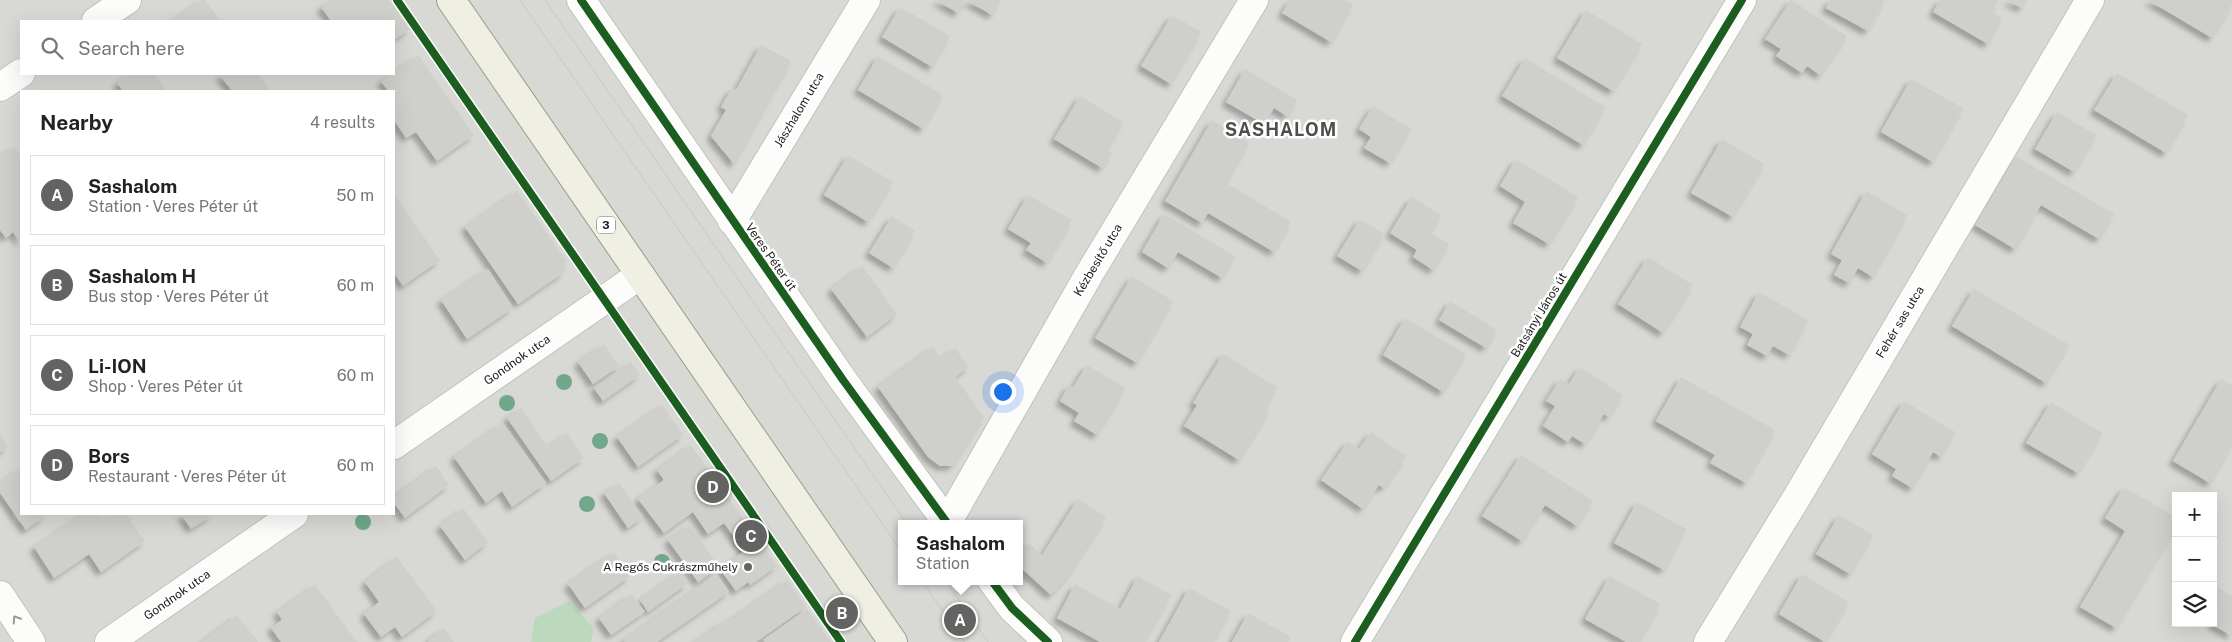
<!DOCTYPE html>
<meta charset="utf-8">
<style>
:root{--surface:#fff;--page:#f6f6f6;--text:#222;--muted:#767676;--line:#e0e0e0;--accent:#636361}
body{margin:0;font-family:"Public Sans",sans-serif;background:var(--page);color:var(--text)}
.controls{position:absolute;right:15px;bottom:15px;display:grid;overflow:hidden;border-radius:0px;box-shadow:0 5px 20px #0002}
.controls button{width:45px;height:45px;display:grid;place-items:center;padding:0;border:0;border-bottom:1px solid var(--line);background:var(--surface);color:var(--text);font:25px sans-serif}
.you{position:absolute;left:1002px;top:391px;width:18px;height:18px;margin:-12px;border:4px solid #fff;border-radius:50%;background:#1a73e8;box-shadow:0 0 0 8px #1a73e833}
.badge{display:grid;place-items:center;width:32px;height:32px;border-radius:50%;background:var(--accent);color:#fff;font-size:16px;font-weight:700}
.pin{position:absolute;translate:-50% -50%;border:2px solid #fff;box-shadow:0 1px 5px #0006}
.popup{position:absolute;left:898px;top:520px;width:125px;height:65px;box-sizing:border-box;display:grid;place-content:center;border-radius:0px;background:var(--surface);filter:drop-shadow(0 1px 4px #0005);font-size:16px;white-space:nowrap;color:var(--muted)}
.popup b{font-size:19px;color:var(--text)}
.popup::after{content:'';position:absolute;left:50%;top:100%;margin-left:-10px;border:10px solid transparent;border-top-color:var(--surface)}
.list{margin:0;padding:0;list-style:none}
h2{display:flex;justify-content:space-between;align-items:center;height:65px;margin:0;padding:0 20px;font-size:21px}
h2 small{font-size:16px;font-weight:400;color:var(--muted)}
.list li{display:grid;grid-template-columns:32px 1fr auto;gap:15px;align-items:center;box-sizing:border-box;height:80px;margin:0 10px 10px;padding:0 10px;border:1px solid var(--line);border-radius:0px}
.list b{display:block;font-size:19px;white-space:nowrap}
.list p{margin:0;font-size:16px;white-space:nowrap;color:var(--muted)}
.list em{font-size:16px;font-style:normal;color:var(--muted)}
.icon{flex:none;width:28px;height:28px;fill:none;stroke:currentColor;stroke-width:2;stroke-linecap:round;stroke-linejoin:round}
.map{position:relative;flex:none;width:2232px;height:642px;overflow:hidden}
.search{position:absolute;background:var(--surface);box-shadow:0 5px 20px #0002;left:20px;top:20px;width:375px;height:55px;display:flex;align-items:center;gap:12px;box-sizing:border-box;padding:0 18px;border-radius:0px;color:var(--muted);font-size:19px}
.panel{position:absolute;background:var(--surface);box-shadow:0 5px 20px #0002;left:20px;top:90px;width:375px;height:425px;border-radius:0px}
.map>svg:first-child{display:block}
.residential{fill:#d8d8d5;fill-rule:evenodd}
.forest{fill:#bcd8bd}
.building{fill:#cfcfcb;filter:url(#shadow)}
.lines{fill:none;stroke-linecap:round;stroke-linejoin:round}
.minor-casing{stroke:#c2c2c0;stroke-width:30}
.tertiary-casing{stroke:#c2c2c0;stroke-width:30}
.primary-casing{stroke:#9b9e82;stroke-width:30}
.minor{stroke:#fcfcfb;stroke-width:28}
.tertiary{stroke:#fcfcfb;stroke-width:28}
.primary{stroke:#efefe3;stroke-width:28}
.tram{stroke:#c9c9c8;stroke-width:1}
.cycleway-casing{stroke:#fff;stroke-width:11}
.cycleway{stroke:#1b5e20;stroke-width:8}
.tree{fill:#71a88b}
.oneway{stroke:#979796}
.poi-dot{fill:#636361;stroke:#fff;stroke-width:2}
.labels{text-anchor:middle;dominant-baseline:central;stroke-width:5;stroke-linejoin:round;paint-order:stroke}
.shield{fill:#fff;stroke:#5f5f5f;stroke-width:1}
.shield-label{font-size:11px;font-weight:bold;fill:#1b1b1b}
.street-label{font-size:12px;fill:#1b1b1b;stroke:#fff}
.poi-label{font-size:12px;fill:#1b1b1b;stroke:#fff;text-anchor:end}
.district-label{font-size:18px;font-weight:bold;letter-spacing:1px;fill:#4e4e4e;stroke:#fff}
</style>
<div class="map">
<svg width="2232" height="642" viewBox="0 0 2232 642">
<defs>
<filter id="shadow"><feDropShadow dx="-4.5" dy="4.5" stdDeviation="2.5" flood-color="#0004"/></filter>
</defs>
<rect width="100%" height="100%" fill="#e9e9e4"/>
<path class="residential" d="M0 0H2232V642H0ZM21 21H394V74H21ZM21 91H394V514H21ZM2176 496H2213V623H2176ZM901 524H1019V581H901Z"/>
<path class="forest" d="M569 601 594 629 591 642H531L535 618Z"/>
<g class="building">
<path d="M201 0H205L221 21H171Z"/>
<path d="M331 0H389L410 29 394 40V21H331L321 7Z"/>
<path d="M936 0H966L958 13Z"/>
<path d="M966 0H1001L992 15Z"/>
<path d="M1290 0H1345L1353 5 1331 42 1282 13Z"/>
<path d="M1791 0 1847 36 1820 75 1807 66 1802 73 1776 56 1781 49 1765 39Z"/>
<path d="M1830 0H1885L1868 31 1826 8Z"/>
<path d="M1940 0H1998L1992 12 2002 18 1988 44 1933 12Z"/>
<path d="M2007 0H2027L2022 8Z"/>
<path d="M2148 0H2232V4L2212 38Z"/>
<path d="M900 7 950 36 932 67 882 37Z"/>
<path d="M1586 10 1642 44 1613 91 1557 58Z"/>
<path d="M1172 15 1201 32 1171 84 1141 66Z"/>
<path d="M761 45 791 61 734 164 711 136 726 110 721 107 732 88 736 90Z"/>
<path d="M418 55 474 135 437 161 416 132 406 138 394 120V91H388L381 81Z"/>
<path d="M878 56 943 95 923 129 858 90Z"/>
<path d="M1525 58 1605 107 1583 145 1502 96Z"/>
<path d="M1245 69 1297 100 1287 116 1274 108 1264 124 1226 102Z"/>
<path d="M2117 73 2188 115 2166 153 2094 110Z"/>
<path d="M130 74H154L167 91H123L117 83Z"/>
<path d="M219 74H258L271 91H232Z"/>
<path d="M1911 79 1963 108 1933 162 1881 132Z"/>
<path d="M1080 96 1123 122 1107 149 1112 152 1102 168 1054 139Z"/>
<path d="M1373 106 1411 129 1390 163 1364 148 1371 137 1359 129Z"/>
<path d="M2057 112 2096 135 2074 172 2035 149Z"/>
<path d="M1212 120 1249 143 1226 183 1291 222 1274 252 1208 213 1202 223 1165 201Z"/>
<path d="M1722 139 1764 164 1733 217 1691 193Z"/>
<path d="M14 146 21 156V243L13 232 6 238 0 230V156Z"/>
<path d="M848 155 893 182 868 222 824 195Z"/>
<path d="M2016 156 2114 214 2099 239 2041 205 2015 249 1975 225Z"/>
<path d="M1516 159 1578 197 1549 244 1513 223 1525 202 1500 186Z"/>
<path d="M517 191 566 260 563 273 518 304 465 227Z"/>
<path d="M1866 191 1907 215 1873 277 1858 268 1849 283 1834 275 1842 260 1831 254Z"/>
<path d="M394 194 440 260 403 286 394 273Z"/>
<path d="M1028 195 1072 220 1047 263 1026 250 1031 243 1008 229Z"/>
<path d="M1412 197 1441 215 1430 233 1449 244 1433 270 1413 257 1417 250 1390 233Z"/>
<path d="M1164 214 1235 256 1222 278 1178 252 1168 268 1142 252Z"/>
<path d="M892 216 915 231 893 268 869 253Z"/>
<path d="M1360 219 1384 234 1362 271 1337 256Z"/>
<path d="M1648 257 1693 285 1663 333 1618 304Z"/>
<path d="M862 266 897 314 867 337 831 289Z"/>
<path d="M488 269 513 308 467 339 441 300Z"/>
<path d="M1132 276 1173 301 1137 363 1095 338Z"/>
<path d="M1974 289 2069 345 2046 383 1952 326Z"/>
<path d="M1759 292 1808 320 1789 355 1773 346 1767 356 1747 345 1753 334 1740 327Z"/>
<path d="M1450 301 1497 330 1486 348 1439 320Z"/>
<path d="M1405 318 1466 354 1443 392 1383 355Z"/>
<path d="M604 344 619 366 593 384 578 362Z"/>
<path d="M933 347 941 359 955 348 969 367 955 377 984 417 953 466H940L928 457 878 387Z"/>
<path d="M1223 354 1277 387 1264 409 1269 412 1239 460 1184 426 1197 405 1193 403Z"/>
<path d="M631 362 640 375 603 401 594 388Z"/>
<path d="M1087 365 1125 388 1097 435 1074 421 1079 413 1060 401 1069 385 1073 387Z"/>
<path d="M1580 367 1623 395 1609 417 1604 414 1585 444 1572 436 1568 442 1543 426 1555 406 1546 401 1560 379 1569 384Z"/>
<path d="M1681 377 1775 430 1746 483 1710 463 1715 455 1656 421Z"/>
<path d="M2221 379 2232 385V445L2210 483 2173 461Z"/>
<path d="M1904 401 1955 432 1941 457 1933 452 1912 488 1892 476 1896 469 1872 454Z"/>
<path d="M2051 402 2102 433 2078 473 2026 443Z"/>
<path d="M662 405 683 435 638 467 617 437Z"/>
<path d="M521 408 548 447 567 433 584 458 551 481 507 418Z"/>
<path d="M503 423 546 483 512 507 502 491 486 503 454 457Z"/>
<path d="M1371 432 1406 456 1384 488 1379 485 1363 509 1321 480 1348 441 1359 449Z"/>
<path d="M0 434 8 447 0 452Z"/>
<path d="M691 445 777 566 750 585 748 582 736 591 720 569 744 551 724 523 708 534 693 512 664 533 638 499 664 480 657 470Z"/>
<path d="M1521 455 1593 501 1577 526 1545 505 1522 541 1482 516Z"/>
<path d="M436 466 449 485 405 518 394 503V497Z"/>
<path d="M21 468V514H48L26 530 0 493V483Z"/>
<path d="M619 483 643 517 628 528 604 493Z"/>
<path d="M2124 487 2176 517V527L2116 628 2080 607 2125 531 2105 518Z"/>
<path d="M1078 499 1106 517 1067 577 1051 595 1019 566V554L1029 543 1042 555Z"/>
<path d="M1637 502 1686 529 1664 570 1614 543Z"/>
<path d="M463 508 488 542 465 560 440 526Z"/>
<path d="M83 514H99L102 519 110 514H126L145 541 101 572 89 554 54 578 34 547Z"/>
<path d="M181 514H214L191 529Z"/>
<path d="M1839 515 1873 535 1850 574 1816 554Z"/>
<path d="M690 525 719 567 698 582 668 540Z"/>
<path d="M614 552 630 576 585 608 568 584Z"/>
<path d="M397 557 437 611 402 637 395 627 381 637 364 614 379 602 365 582Z"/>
<path d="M680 572 687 584 648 612 640 600Z"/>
<path d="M717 574 729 592 657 642H625L623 640Z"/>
<path d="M1802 574 1849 602 1825 642 1779 614Z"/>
<path d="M1138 576 1171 595 1144 642H1100L1057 618 1075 584 1120 609Z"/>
<path d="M1610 576 1660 604 1639 642H1626L1585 619Z"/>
<path d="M787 580 806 607 756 642H695L724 621 726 623Z"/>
<path d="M315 585 357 642H281L271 628 282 620 277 612Z"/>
<path d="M2213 585 2232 596V636L2213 625Z"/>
<path d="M1189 588 1231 611 1213 642H1159Z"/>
<path d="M632 594 645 612 611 635 599 618Z"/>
<path d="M807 609 831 642H765L763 640Z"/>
<path d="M1248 613 1291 637 1288 642H1232Z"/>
<path d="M237 615 258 642H202Z"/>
<path d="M444 628 454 642H429L428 641Z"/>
</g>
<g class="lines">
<g class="minor-casing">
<g id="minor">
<path d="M581 0 843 380 948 524"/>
<path d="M96 21 127 0"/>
<path d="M0 87 21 73"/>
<path d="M732 221 866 0"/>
<path d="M394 445 640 275"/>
<path d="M947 523 1088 276 1254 0"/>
<path d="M992 581 1012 608 1048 642"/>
<path d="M0 595 31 642"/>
<path d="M109 642 294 514"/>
<path d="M1708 642 1797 497 2090 0"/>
</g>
</g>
<g class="tertiary-casing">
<path id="tertiary" d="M1355 642 1742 0"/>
</g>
<g class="primary-casing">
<path id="primary" d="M451 0 893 642"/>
</g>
<use href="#minor" class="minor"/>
<use href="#tertiary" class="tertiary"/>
<use href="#primary" class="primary"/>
<g class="tram">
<path d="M520 0 901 551"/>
<path d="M545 0 907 524"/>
<path d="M922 581 964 642"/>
<path d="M946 581 988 642"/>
</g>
<g class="cycleway-casing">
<g id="cycleway">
<path d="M397 0 841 642"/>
<path d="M581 0 843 380 948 524"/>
<path d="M992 581 1012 608 1048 642"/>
<path d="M1355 642 1742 0"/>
</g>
</g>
<use href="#cycleway" class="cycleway"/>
</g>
<g class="tree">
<circle cx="564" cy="382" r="8"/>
<circle cx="507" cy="403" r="8"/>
<circle cx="600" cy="441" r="8"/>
<circle cx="587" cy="504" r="8"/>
<circle cx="363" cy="522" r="8"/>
<circle cx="662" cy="562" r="8"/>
</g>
<defs><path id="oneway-chevron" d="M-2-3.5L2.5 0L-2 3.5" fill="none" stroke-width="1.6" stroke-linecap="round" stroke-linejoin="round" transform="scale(1.25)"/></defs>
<use class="oneway" href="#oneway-chevron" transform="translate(16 619) rotate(-123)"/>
<circle class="poi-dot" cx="748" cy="567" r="5"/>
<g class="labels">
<rect class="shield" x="597" y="216.5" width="18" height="17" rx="4"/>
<g class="shield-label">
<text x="606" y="225">3</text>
</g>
<g class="street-label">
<text transform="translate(799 110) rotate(-59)">Jászhalom utca</text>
<text transform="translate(771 257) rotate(55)">Veres Péter út</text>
<text transform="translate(1098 260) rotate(-59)">Kézbesítő utca</text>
<text transform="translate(1539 315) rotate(-59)">Batsányi János út</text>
<text transform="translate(1900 322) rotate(-59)">Fehér sas utca</text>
<text transform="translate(517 360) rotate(-35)">Gondnok utca</text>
<text transform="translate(177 595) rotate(-35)">Gondnok utca</text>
</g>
<g class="poi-label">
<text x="738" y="567">A Regős Cukrászműhely</text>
</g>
<g class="district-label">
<text x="1281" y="129">SASHALOM</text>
</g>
</g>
</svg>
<div class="controls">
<button>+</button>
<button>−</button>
<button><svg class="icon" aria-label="layers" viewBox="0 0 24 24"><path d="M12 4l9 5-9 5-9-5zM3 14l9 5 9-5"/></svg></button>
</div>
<div class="you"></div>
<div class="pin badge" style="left:960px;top:620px">A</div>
<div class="popup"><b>Sashalom</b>Station</div>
<div class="pin badge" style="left:842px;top:613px">B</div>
<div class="pin badge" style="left:751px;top:536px">C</div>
<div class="pin badge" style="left:713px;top:487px">D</div>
<div class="search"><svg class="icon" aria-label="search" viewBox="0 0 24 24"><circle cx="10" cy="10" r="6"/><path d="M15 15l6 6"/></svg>Search here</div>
<section class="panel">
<h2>Nearby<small>4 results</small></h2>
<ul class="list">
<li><span class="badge">A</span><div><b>Sashalom</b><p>Station · Veres Péter út</p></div><em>50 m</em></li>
<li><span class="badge">B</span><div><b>Sashalom H</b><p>Bus stop · Veres Péter út</p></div><em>60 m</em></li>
<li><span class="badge">C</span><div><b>Li-ION</b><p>Shop · Veres Péter út</p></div><em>60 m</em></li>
<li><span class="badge">D</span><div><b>Bors</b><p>Restaurant · Veres Péter út</p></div><em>60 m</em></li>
</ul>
</section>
</div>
